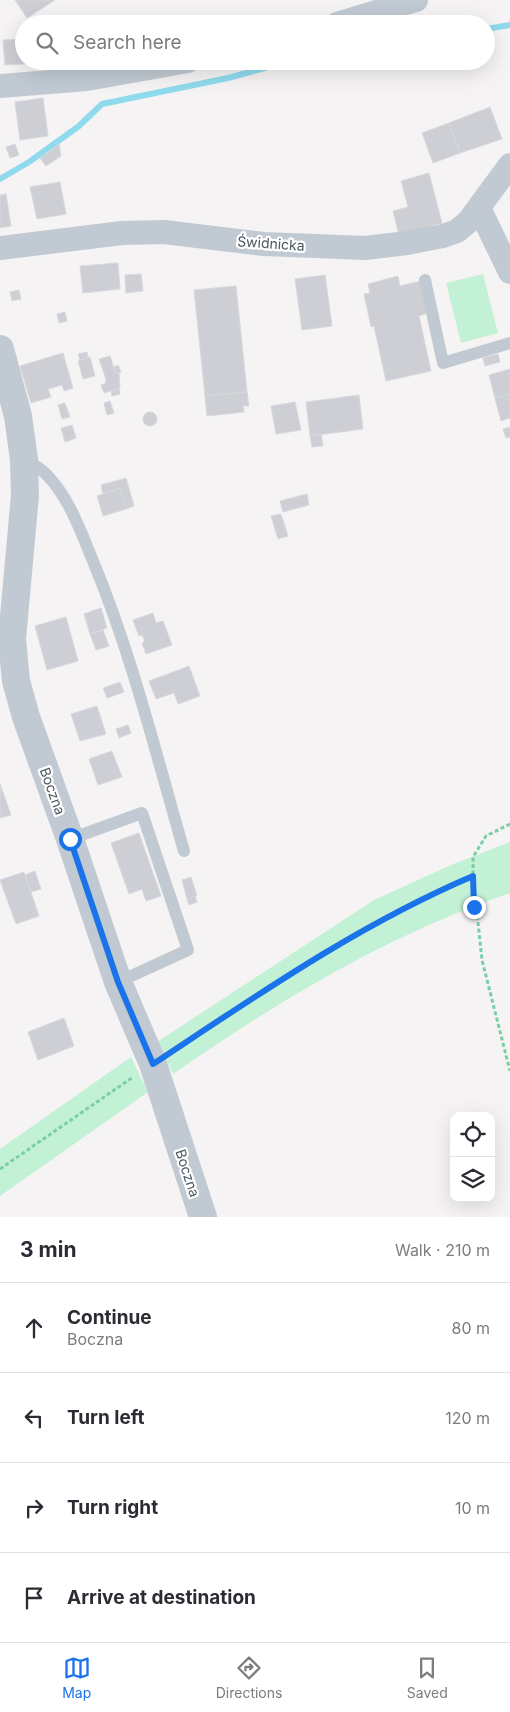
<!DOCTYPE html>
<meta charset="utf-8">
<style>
:root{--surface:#fff;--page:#f7f7f7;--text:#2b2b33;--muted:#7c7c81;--line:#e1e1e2;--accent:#1a73e8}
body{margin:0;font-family:Inter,sans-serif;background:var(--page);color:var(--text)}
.controls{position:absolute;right:15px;bottom:15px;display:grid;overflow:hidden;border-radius:10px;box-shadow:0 5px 20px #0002}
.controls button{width:45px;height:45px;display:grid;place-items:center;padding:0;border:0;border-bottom:1px solid var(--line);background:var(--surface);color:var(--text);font:25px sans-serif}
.stop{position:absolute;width:15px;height:15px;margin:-11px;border:4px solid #1a73e8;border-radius:50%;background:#fff}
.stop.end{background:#1a73e8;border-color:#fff;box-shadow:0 1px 5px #0008}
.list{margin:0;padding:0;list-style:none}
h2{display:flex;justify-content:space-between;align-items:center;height:65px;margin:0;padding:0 20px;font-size:21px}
h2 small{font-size:16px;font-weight:400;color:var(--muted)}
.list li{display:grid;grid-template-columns:32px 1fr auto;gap:15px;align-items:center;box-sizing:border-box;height:90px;padding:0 20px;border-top:1px solid var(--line)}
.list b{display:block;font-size:19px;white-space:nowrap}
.list p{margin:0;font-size:16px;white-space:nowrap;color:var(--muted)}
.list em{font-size:16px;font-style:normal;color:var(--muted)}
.icon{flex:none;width:28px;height:28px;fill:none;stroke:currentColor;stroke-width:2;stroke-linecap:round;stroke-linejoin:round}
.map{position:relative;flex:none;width:510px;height:1217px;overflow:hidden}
.search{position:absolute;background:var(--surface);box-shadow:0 5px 20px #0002;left:15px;right:15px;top:15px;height:55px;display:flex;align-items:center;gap:12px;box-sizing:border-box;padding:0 18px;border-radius:28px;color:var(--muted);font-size:19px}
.sheet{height:425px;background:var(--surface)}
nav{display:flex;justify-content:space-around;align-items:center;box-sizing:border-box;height:70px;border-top:1px solid var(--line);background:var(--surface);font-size:14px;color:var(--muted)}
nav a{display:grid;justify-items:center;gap:2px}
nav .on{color:var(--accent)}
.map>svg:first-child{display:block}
.green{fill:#c3f1d5}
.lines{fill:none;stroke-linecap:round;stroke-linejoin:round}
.stream{stroke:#90daee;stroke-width:6}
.building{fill:#cdcfd5;stroke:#d7d9de}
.path{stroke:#7ad0a6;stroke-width:3;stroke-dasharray:4 2.5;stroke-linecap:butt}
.service{stroke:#c1cad2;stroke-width:12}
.minor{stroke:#c1cad2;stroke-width:24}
.tertiary{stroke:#c1cad2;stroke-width:28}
.route{stroke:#1a73e8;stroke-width:6}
.labels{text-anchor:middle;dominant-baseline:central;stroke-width:4.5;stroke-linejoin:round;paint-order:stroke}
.street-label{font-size:14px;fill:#4a5661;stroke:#fff}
</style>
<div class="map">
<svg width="510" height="1217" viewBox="0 0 510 1217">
<rect width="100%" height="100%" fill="#f5f3f3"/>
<g class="green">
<path d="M483 274 498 333 461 343 446 283Z"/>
<path d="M510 842V893C388 935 278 1001 173 1074L157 1042 374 900 451 865Z"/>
<path d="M131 1057 148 1092 0 1196V1149Z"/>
</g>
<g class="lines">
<g class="stream">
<path d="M486 29 510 25"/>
<path d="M0 179 29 162 79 126 102 104 228 78 290 61"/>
</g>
</g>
<g class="building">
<path d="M15 0H55L27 18Z"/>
<path d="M24 39V61L53 62 5 65 3 40Z"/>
<path d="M43 98 48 136 20 140 15 102Z"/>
<path d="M490 107 502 139 460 153 449 123Z"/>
<path d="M449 123 460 153 433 163 422 133Z"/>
<path d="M15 144 19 155 10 158 6 147Z"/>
<path d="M59 144 61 156 46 166 40 158Z"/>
<path d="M429 173 442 223 399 235 393 211 408 207 401 181Z"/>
<path d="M60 182 66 214 37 219 30 187Z"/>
<path d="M6 194 11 226 0 228V195Z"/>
<path d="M118 263 120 289 83 293 80 266Z"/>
<path d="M141 274 143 291 126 293 125 275Z"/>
<path d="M325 275 332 326 302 330 295 279Z"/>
<path d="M398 276 400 286 421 281 428 313 419 316 431 371 386 381 374 326 371 327 364 294 370 293 368 284Z"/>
<path d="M236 286 247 392 205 396 194 290Z"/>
<path d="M19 290 21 299 12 301 10 292Z"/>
<path d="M65 312 67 321 59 323 57 314Z"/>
<path d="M87 352 88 358 80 360 78 354Z"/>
<path d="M63 353 73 388 64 391 62 385 48 389 51 397 31 403 20 366Z"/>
<path d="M498 354 500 362 485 366 483 358Z"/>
<path d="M110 356 116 374 119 373 120 388 104 393 101 385 105 384 106 379 99 359Z"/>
<path d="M90 357 95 376 83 379 78 361Z"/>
<path d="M118 365 121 372 116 374 114 367Z"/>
<path d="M510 369V394L495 398 489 375Z"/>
<path d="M119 389 120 394 112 396 111 391Z"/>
<path d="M247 392 249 406H243L244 412 207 416 205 396Z"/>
<path d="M510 394V418L501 421 495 398Z"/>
<path d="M359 395 363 429 310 436 306 402Z"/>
<path d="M110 401 114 413 107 415 104 403Z"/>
<path d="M295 402 301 430 276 434 271 406Z"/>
<path d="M65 403 70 417 62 419 58 405Z"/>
<circle cx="150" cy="419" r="7"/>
<path d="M72 425 76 438 65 442 61 428Z"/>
<path d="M510 427V437L506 438 503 429Z"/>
<path d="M321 434 323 446 312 447 310 436Z"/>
<path d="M126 478 134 506 126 509 120 488 103 494 101 485Z"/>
<path d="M120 488 126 509 103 516 97 496Z"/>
<path d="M307 494 309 505 283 512 280 501Z"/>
<path d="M281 514 288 536 278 539 271 516Z"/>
<path d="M101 608 107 628 90 634 84 614Z"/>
<path d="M153 613 156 623 163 621 172 645 146 654 142 643 145 641 142 635 139 636 133 620Z"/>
<path d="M66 617 78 661 47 670 35 626Z"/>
<path d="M103 630 109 646 96 650 90 634Z"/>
<path d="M189 666 200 696 178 704 174 693 156 699 149 681Z"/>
<path d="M120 682 124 692 107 698 103 688Z"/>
<path d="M97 706 106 734 80 741 71 714Z"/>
<path d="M128 725 131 733 119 738 116 729Z"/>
<path d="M112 751 122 777 98 785 89 759Z"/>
<path d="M0 784 11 815 0 818Z"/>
<path d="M139 833 161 896 146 901 142 889 129 894 111 843Z"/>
<path d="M35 871 41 889 31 892 25 875Z"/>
<path d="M24 872 39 916 16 924 0 880Z"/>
<path d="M191 877 197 896 187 899 182 880Z"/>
<path d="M195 896 197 902 189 905 187 899Z"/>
<path d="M64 1018 74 1046 38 1060 28 1032Z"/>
</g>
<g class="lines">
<g class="path">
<path d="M510 824 486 836 473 857V876L482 960 510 1071"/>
<path d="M171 1051C269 988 365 921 473 876"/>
<path d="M0 1169 133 1077"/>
</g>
<g class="service">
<path d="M425 280 443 363 510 343"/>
<path d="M24 460C33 464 40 468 46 474 69 497 81 532 93 561 132 655 156 754 184 851"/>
<path d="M70 839 142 813 188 950 118 982"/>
</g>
<g class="minor">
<path d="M337 24 416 0"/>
<path d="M0 86 87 79 188 61"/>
<path d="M479 208 510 272"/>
<path d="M0 248 122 233 164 232 264 244 365 248 407 243 443 236 457 231 468 222 510 165"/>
</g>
<path class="tertiary" d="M0 349 18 416 24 460 25 495 12 639 16 681 26 717 70 839 118 982 153 1064 203 1217"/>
</g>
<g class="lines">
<path class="route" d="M70 839 118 982 153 1064C256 996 358 925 473 876L474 907"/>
</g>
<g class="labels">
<g class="street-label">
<text transform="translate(271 243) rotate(4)">Świdnicka</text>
<text transform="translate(53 791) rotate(70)">Boczna</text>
<text transform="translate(188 1173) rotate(72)">Boczna</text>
</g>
</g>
</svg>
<div class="controls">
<button><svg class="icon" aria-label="locate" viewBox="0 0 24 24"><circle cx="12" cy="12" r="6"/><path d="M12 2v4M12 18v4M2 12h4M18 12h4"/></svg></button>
<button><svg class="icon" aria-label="layers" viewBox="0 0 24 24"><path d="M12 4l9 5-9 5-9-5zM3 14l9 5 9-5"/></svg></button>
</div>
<div class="stop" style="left:70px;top:839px"></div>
<div class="stop end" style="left:474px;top:907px"></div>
<div class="search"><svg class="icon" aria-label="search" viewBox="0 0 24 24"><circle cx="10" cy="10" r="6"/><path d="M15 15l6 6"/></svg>Search here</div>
</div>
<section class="sheet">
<h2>3 min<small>Walk · 210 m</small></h2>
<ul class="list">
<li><svg class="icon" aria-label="ahead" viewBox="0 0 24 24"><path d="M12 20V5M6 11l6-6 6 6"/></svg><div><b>Continue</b><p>Boczna</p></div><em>80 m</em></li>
<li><svg class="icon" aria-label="left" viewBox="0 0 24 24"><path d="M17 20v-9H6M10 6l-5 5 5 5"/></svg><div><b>Turn left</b></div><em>120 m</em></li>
<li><svg class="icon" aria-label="right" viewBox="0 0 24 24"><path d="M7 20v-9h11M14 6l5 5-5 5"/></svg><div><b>Turn right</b></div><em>10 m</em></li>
<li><svg class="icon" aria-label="arrive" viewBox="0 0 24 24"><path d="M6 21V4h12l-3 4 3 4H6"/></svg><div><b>Arrive at destination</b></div></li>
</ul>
</section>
<nav>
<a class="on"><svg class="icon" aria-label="map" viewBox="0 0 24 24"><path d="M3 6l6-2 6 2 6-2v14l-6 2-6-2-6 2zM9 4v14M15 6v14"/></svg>Map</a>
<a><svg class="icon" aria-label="directions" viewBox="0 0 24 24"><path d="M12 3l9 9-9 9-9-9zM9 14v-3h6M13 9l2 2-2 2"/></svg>Directions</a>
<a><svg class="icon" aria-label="saved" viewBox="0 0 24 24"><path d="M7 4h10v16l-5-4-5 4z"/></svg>Saved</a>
</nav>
